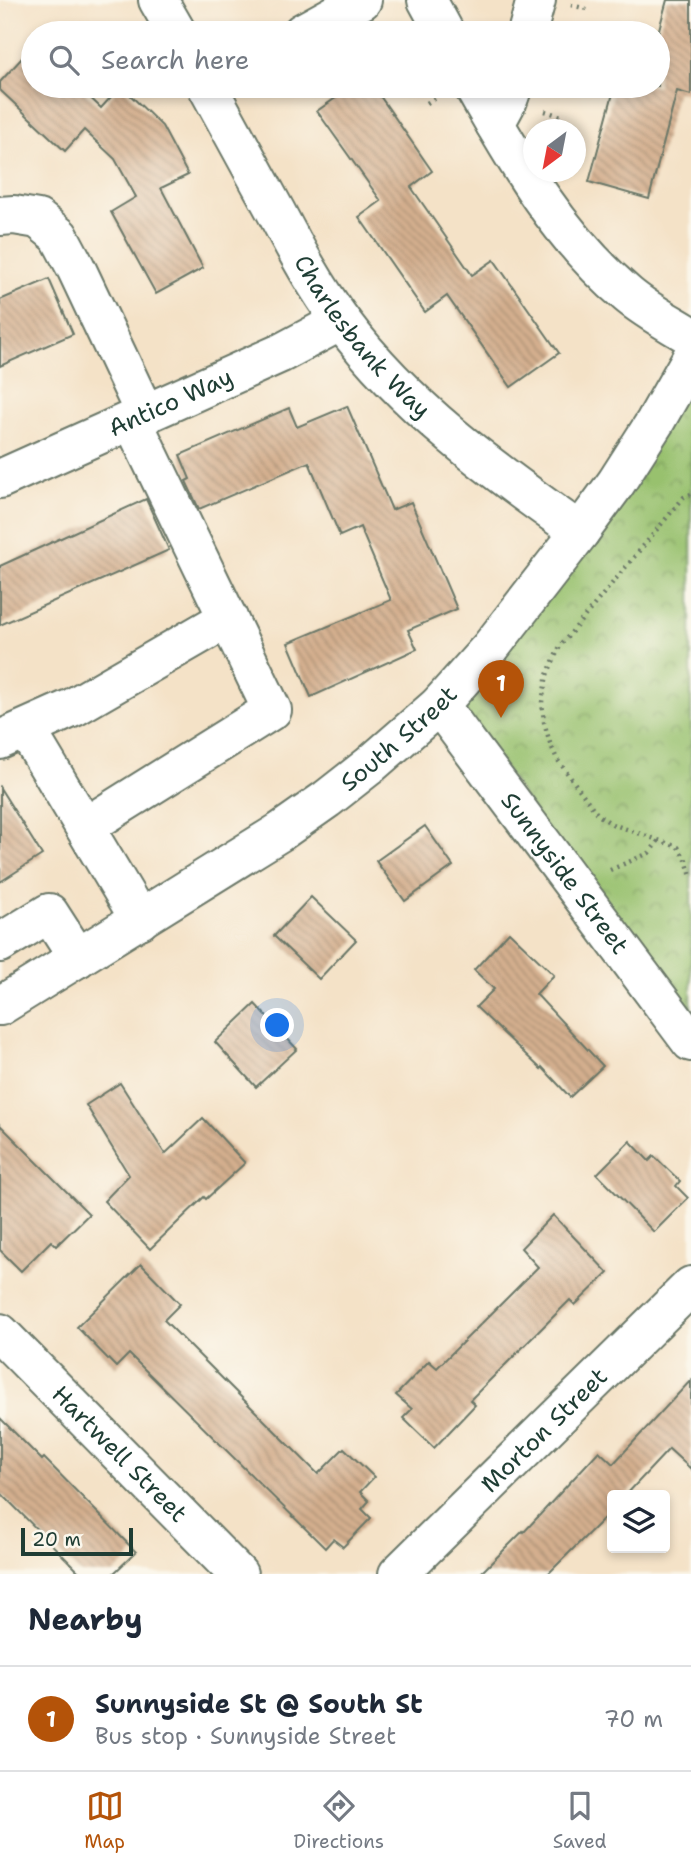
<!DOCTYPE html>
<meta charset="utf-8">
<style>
:root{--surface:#fff;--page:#f6f6f7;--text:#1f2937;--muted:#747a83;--line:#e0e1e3;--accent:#b45309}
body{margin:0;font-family:"Shantell Sans",sans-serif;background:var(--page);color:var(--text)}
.controls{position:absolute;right:21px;bottom:21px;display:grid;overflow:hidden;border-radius:7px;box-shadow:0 4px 10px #0003}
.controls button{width:63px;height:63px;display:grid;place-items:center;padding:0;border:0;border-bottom:2px solid var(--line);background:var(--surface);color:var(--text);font:35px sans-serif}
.compass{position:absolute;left:523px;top:119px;width:63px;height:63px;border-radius:50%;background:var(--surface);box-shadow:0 4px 10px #0003;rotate:212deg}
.scale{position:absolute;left:21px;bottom:18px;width:112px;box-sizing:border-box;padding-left:7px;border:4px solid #1f3d34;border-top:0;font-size:19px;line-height:24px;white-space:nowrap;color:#1f3d34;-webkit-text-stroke:5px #fbf7ec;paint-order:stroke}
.you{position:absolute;left:278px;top:1026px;width:24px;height:24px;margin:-18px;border:5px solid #fff;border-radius:50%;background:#1a73e8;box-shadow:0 0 0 10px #1a73e833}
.badge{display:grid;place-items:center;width:46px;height:46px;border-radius:50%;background:var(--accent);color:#fff;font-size:23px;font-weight:700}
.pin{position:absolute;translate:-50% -58px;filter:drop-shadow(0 2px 4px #0008)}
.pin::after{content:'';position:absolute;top:37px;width:24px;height:21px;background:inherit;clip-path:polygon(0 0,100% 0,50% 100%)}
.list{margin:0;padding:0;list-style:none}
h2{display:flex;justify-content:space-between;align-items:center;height:91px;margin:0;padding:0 28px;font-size:30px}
h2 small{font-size:23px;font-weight:400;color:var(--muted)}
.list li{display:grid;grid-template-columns:46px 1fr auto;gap:21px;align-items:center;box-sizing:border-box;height:105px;padding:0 28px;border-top:2px solid var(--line)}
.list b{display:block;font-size:26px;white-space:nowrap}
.list p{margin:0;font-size:23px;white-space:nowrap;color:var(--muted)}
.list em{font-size:23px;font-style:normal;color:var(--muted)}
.icon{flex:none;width:38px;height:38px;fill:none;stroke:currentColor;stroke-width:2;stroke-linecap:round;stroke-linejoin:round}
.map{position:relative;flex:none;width:691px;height:1574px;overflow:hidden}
.search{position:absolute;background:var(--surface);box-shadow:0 4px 10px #0003;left:21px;right:21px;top:21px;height:77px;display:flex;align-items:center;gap:18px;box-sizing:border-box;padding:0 24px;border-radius:38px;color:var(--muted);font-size:26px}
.sheet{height:196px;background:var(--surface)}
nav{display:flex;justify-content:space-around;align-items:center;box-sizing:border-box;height:98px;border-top:2px solid var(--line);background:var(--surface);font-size:19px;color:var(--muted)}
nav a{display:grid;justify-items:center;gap:4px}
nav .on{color:var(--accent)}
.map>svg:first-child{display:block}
.park{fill:url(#park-crowns);stroke:#5c7f51;stroke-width:2}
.building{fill:url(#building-back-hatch)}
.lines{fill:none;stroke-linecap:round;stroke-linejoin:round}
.minor-casing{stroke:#6a7767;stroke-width:42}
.major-casing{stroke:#6a7767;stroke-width:42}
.path{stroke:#6a7767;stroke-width:4.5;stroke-dasharray:2 5;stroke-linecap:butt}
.minor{stroke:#fff;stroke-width:38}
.major{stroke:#fff;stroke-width:38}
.labels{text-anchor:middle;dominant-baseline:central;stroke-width:7;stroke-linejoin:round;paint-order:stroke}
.street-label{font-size:24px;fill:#1f3d34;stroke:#fbf7ec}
</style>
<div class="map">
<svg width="691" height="1574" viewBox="0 0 691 1574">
<defs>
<pattern id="park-crowns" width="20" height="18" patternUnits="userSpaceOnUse" patternTransform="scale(1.75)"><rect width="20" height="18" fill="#98c16e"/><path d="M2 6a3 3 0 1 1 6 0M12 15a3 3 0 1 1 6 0" fill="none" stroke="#7b9e5b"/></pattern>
<pattern id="building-back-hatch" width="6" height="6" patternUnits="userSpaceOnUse" patternTransform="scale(1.75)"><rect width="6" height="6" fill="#d4af8e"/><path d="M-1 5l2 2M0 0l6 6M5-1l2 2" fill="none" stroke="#ab9075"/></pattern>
</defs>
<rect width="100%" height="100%" fill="#fbf7ec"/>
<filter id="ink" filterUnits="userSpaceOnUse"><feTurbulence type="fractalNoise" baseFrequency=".0143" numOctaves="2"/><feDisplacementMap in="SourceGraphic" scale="14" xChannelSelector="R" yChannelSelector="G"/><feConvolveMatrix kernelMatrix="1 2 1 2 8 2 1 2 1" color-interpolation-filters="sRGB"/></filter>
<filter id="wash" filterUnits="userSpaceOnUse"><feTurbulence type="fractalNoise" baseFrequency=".00686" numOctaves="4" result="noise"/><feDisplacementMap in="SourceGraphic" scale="28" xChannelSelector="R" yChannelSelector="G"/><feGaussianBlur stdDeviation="1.57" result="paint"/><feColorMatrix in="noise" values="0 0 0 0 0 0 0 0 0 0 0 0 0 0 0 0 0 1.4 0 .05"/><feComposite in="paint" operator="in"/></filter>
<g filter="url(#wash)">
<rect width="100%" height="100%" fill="#f4e2c7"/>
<path class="park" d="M691 366V1042L452 692Z"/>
<g id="blocks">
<g class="building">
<path d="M667 0H691V95L677 91 649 199 589 182 615 86H658V33Z"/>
<path d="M33 46V86H78L101 108 121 86 162 126 188 175 161 188 203 268 156 294 111 212 136 197 115 159 84 130 65 151 0 90V82Z"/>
<path d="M353 86H373L432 171 411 187 472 275 494 260 559 353 511 387 447 296 425 312 359 217 381 201 317 111Z"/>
<path d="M49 279 73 334 0 366V300Z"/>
<path d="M347 406 392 510 411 502 457 609 408 630 417 649 311 697 288 643 391 600 360 527 340 536 309 462 199 509 186 481 190 479 180 455 289 408 297 427Z"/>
<path d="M146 499 169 550 0 625V566Z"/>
<path d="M0 788 42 855 0 882Z"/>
<path d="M425 826 453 866 405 901 376 861Z"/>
<path d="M311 897 356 940 319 979 274 936Z"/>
<path d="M509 932 554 975 536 994 603 1066 570 1097 542 1067 541 1069 476 1007 494 989 474 970Z"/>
<path d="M255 1004 297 1049 256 1087 215 1042Z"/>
<path d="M120 1083 165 1154 203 1118 245 1163 206 1199 204 1197 150 1249 104 1201 129 1175 86 1105Z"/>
<path d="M0 1125 89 1214 56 1246 51 1241 21 1271 0 1250Z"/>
<path d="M630 1141 649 1161 654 1156 680 1181 676 1186 688 1198 654 1232 597 1174Z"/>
<path d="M553 1215 608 1273 575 1305 570 1300 470 1400 475 1405 434 1448 403 1418 412 1409 396 1395 429 1361 437 1368 538 1267 521 1248Z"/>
<path d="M141 1264 180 1304 164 1320 318 1474 344 1448 374 1477 360 1492 369 1501 362 1509 371 1518 343 1547 333 1539 325 1548 129 1354 116 1367 77 1327Z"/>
<path d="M691 1380V1469L669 1449 626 1495H612V1510L548 1574H480L523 1531 524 1532 599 1451 613 1464Z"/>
<path d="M0 1418 42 1460 44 1458 136 1552 113 1574H81L0 1492Z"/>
</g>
</g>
</g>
<g filter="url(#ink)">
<use href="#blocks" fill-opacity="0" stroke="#6a7767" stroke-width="2"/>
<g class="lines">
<g class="minor-casing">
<g id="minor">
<path d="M158 0 177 33"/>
<path d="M427 0 445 33"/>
<path d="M302 33 362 0"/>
<path d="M527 33 536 0"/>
<path id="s1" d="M207 86C230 128 253 170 276 212 296 250 316 287 342 322 406 408 493 470 580 532"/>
<path d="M473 86C516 162 560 238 628 295 647 311 670 323 691 336"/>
<path d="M495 124 508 100 513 86"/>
<path d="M0 216 14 215 38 219 59 236 76 268 145 414"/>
<path id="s2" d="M0 479 281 353 341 321"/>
<path id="s3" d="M439 705 691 1042"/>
<path d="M26 729 140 920"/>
<path d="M0 740 74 707 228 618"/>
<path d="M85 827 272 710 132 420"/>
<path d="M0 943 49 913 78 958"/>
<path id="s4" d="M0 1333 238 1574"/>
<path id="s5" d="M398 1574 691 1286"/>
</g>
</g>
<g class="major-casing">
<g id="major">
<path id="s6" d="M0 1006 280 832 327 799 369 766 439 705 490 648 580 532 616 483 655 422 691 359"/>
</g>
</g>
<g class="path">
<path d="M571 5 587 9"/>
<path d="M427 103 438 96"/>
<path d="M545 111 561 116"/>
<path d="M691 494 684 497 560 646 547 675 542 702 544 722 550 743 557 759 598 815 612 824 678 847 686 860 691 876"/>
<path d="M610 870 649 853 659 840"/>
</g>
<use href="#minor" class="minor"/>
<use href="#major" class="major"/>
</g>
</g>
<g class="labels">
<g class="street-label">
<text stroke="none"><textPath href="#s1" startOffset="296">Charlesbank Way</textPath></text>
<text stroke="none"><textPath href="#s2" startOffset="187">Antico Way</textPath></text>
<text stroke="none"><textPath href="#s6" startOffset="481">South Street</textPath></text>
<text stroke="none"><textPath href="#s3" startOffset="210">Sunnyside Street</textPath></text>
<text stroke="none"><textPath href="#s5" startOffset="205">Morton Street</textPath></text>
<text stroke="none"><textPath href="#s4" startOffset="170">Hartwell Street</textPath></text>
</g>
</g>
</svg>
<div class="controls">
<button><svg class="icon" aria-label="layers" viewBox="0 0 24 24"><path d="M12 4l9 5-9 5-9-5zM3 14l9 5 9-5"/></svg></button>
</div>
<svg class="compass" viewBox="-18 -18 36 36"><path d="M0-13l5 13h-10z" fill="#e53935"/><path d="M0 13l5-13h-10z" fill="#747a83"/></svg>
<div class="scale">20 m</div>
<div class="you"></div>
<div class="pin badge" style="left:501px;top:718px">1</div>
<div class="search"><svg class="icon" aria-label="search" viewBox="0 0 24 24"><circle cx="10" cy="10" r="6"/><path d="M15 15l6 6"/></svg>Search here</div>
</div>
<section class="sheet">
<h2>Nearby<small></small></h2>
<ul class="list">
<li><span class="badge">1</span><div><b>Sunnyside St @ South St</b><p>Bus stop · Sunnyside Street</p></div><em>70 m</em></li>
</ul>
</section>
<nav>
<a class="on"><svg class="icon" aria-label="map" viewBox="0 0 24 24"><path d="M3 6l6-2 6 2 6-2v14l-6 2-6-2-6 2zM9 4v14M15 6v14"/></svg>Map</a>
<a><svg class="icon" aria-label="directions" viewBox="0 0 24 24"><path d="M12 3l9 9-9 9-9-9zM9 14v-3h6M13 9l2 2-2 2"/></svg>Directions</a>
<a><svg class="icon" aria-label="saved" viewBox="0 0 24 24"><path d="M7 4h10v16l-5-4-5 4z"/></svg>Saved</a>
</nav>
